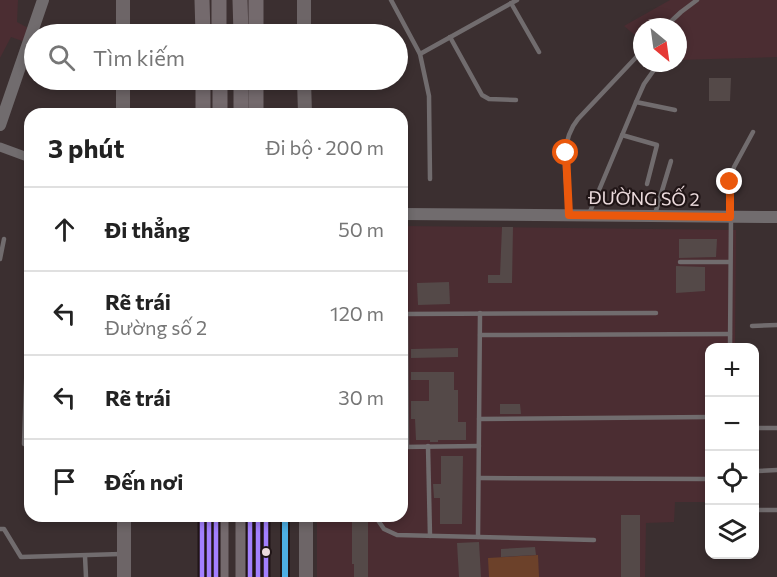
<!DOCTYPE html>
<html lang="vi">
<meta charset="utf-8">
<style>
:root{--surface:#fff;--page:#f2f2f2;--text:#222;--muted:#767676;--line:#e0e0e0}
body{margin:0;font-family:Commissioner,sans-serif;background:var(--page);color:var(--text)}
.controls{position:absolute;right:18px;bottom:18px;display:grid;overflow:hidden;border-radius:12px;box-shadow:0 3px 9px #0003}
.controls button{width:54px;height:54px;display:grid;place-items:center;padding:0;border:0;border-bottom:2px solid var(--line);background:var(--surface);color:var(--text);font:30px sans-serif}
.compass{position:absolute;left:633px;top:18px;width:54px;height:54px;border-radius:50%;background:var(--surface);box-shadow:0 3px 9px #0003;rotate:151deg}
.stop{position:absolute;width:18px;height:18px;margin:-14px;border:4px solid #ea580c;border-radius:50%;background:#fff}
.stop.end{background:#ea580c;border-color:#fff;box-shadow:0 2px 6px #0008}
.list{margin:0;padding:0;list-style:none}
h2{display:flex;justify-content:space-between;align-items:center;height:78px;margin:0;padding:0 24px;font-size:26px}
h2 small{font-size:20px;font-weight:400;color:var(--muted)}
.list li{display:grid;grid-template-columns:39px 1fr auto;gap:18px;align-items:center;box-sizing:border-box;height:84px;padding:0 24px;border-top:2px solid var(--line)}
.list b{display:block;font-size:22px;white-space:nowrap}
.list p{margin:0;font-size:20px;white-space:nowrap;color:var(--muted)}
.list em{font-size:20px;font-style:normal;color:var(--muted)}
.icon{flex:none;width:33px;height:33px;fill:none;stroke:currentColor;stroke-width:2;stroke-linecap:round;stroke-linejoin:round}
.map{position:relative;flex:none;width:777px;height:577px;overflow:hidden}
.search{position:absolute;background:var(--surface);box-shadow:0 3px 9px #0003;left:24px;top:24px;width:384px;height:66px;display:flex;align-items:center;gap:15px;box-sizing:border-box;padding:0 21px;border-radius:33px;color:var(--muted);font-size:22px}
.panel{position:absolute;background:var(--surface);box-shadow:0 3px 9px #0003;left:24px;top:108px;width:384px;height:414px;border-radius:18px}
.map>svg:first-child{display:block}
.built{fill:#4b2d32}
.green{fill:#6c412a}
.building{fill:#544948}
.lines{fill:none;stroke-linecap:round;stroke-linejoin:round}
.service{stroke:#716c6e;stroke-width:4.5}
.minor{stroke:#716c6e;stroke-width:9}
.tertiary{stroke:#716c6e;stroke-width:12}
.secondary{stroke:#6d6567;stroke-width:14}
.trunk{stroke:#746a6d;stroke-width:15}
.bus-1-casing{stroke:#201516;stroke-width:9}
.bus-2-casing{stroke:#201516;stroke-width:9}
.bus-3-casing{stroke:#201516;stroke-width:9}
.bus-1{stroke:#a380ff;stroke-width:4.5}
.bus-2{stroke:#a380ff;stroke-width:4.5}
.bus-3{stroke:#a380ff;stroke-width:4.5}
.metro-1-casing{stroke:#201516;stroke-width:10}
.metro-1{stroke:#4dafe3;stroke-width:6}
.route{stroke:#ea580c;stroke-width:8}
.bus-dot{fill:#ecdbdd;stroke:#201516;stroke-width:2}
.labels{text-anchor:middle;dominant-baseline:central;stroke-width:4.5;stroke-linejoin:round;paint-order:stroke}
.street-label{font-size:18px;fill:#ecdbdd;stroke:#201516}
</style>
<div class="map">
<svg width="777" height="577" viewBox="0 0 777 577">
<rect width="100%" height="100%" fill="#3b2f30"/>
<g class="built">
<path d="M0 0H18L17 22 30 29 25 42 11 37 0 58Z"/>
<path d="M670 0H777V57L678 60V27H642V41L624 26Z"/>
<path d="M402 226 736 230 735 347 710 348 709 502H675L674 522 646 523 645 577H317V516H402Z"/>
</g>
<path class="green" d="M538 555 539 577H489L488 558Z"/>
<g class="building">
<path d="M709 78H731L730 101H709Z"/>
<path d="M502 227H513L512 283H488V275H500Z"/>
<path d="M679 239H717L716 257 679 258Z"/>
<path d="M676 266 705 267V291L676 293Z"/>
<path d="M449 282 450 304 418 305 417 283Z"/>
<path d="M458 348V357L411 358V349Z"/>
<path d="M411 372H454V390H458V422H466V440H438V442H430V440H416L415 419H411V401H429V380H411Z"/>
<path d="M500 404H520L521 414H500Z"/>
<path d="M441 456H463L462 524H440V498H434L433 484H441Z"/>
<rect x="621" y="515" width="19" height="62"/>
<path d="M352 521H368V577H354V564H352Z"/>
<path d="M479 542 481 577H459L457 543Z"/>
<path d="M535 547 536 555 501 557V549Z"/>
</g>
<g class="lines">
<g class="service">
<path d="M391 0 420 54 429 96 430 179"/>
<path d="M511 3 539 52"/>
<path d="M665 27 681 12 697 0"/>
<path d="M450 37 482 95 489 99 516 100"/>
<path d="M420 54 517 0"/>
<path d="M636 102 675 110"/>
<path d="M622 135 657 145 647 184"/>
<path d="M569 213C567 183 557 144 578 119L642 51"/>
<path d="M589 214 636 102 644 84 654 70"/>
<path d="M655 214 671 161"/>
<path d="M0 259 4 239"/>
<path d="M680 262H730"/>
<path d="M402 314 656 313"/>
<path d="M406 314 407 447"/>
<path d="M28 326 24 444 30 445"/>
<path d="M752 326 777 325"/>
<path d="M480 335 730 334"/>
<path d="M730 348 731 217 729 189 734 167 753 132"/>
<path d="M479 419 710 417"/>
<path d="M754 428H777"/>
<path d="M428 446 430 536"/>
<path d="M402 447 479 446"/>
<path d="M757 471 777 470"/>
<path d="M479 478 710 479"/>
<path d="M754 510H777"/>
<path d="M375 516 384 529 397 535 594 540"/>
<path d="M0 529H4L21 557 121 554"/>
<path d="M478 537 480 313"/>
<path d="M85 556 86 577"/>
</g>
<g class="minor">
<path d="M23 62 34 66"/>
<path d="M0 147 30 158"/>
</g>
<g class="tertiary">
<path d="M0 125 43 0"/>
<path d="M402 214 777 217"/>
</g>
<g class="secondary">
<path d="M304 0V34"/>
<path d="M123 34V0"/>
<path d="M123 80V114"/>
<path d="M304 80 305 114"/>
<path d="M124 516V577"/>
<path d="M306 516V577"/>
</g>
<g class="trunk">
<path d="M202 0 203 34"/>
<path d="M219 0V34"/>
<path d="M240 0 241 34"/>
<path d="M256 0V34"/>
<path d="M203 80V114"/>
<path d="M220 80V114"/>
<path d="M241 80V114"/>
<path d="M256 80V114"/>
<path d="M209 516V577"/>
<path d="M243 516V577"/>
<path d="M258 516V577"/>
<path d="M221 577V516"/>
</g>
<g class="bus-1-casing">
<g id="bus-1">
<path d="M209 516V577"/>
<path d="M258 516V577"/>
</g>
</g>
<g class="bus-2-casing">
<g id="bus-2">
<path d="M202 516V577"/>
<path d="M250 516V577"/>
</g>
</g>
<g class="bus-3-casing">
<g id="bus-3">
<path d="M216 516V577"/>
<path d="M266 516V577"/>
</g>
</g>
<use href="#bus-1" class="bus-1"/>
<use href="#bus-2" class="bus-2"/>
<use href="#bus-3" class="bus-3"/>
<g class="metro-1-casing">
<path id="metro-1" d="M285 516V577"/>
</g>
<use href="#metro-1" class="metro-1"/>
</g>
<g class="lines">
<path class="route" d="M566 153 569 215 730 217V182"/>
</g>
<circle class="bus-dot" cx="266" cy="552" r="5"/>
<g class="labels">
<g class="street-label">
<text transform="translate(644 198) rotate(1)">ĐƯỜNG SỐ 2</text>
</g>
</g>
</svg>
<div class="controls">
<button>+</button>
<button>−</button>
<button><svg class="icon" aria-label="locate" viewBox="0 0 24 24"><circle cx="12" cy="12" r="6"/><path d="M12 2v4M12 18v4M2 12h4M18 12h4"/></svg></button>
<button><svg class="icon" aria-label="layers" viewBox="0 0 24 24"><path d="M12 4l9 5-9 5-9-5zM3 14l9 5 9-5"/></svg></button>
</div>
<svg class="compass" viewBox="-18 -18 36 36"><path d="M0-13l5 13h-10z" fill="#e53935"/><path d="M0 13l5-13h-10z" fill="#767676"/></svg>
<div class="stop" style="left:566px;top:153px"></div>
<div class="stop end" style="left:730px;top:182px"></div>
<div class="search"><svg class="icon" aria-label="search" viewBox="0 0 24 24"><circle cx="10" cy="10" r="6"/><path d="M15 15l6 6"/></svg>Tìm kiếm</div>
<section class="panel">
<h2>3 phút<small>Đi bộ · 200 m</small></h2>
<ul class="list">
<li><svg class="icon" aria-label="ahead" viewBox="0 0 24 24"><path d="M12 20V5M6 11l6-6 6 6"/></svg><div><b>Đi thẳng</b></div><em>50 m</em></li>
<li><svg class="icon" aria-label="left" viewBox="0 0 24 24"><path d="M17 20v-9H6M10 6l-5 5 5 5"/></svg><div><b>Rẽ trái</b><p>Đường số 2</p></div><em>120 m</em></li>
<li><svg class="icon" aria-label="left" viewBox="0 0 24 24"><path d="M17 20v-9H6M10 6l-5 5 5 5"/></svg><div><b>Rẽ trái</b></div><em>30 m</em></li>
<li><svg class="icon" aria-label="arrive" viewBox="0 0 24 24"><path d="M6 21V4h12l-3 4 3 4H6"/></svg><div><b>Đến nơi</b></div></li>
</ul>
</section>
</div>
